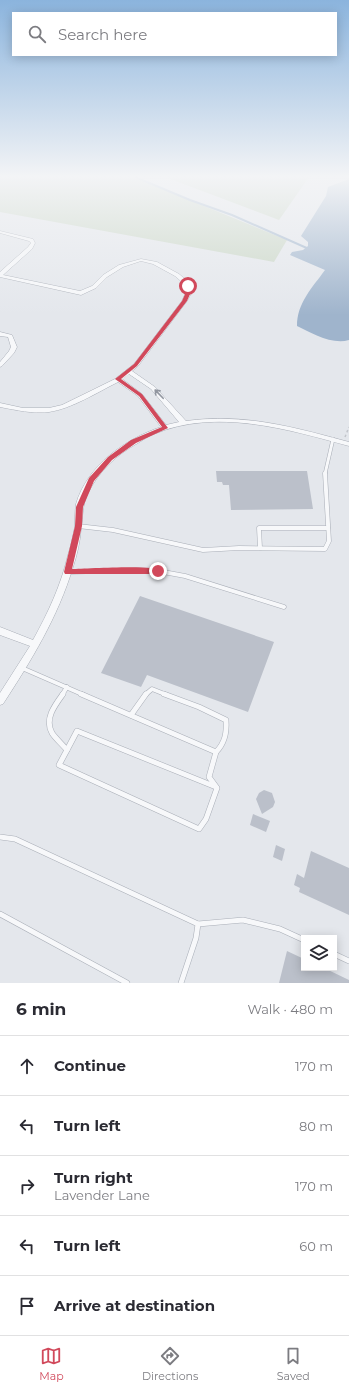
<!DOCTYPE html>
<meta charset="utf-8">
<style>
:root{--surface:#fff;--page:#f2f2f3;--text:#2b2b33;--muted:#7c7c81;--line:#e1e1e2;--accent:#d1495b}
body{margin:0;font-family:Montserrat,sans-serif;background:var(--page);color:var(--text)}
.controls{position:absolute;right:12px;bottom:12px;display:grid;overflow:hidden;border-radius:0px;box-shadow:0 2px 10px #0003}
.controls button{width:36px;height:36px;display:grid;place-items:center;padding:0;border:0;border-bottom:1px solid var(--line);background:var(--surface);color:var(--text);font:20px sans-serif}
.stop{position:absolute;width:12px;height:12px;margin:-9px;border:3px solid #d1495b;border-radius:50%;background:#fff}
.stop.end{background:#d1495b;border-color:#fff;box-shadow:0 1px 4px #0008}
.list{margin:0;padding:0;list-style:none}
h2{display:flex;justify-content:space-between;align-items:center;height:52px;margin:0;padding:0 16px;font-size:17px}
h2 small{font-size:13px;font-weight:400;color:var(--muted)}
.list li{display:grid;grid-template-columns:26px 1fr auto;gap:12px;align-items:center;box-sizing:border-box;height:60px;padding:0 16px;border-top:1px solid var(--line)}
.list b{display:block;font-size:15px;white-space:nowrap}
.list p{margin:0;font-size:13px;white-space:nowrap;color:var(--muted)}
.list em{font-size:13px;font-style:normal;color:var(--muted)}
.icon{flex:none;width:22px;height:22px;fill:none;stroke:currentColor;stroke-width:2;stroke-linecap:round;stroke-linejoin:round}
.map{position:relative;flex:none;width:349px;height:983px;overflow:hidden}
.search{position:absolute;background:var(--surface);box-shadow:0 2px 10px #0003;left:12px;right:12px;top:12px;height:44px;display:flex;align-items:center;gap:10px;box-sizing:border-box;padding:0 14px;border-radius:0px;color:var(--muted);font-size:15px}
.sheet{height:352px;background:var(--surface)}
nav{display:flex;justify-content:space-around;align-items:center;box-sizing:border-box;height:56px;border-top:1px solid var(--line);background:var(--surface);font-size:11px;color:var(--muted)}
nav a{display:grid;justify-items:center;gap:2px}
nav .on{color:var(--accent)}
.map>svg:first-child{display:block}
.green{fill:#c9d6c5}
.water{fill:#9fb4cc}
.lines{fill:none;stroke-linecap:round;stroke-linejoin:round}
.stream{stroke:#9fb4cc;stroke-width:2}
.building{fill:#bbc0ca}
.lane-far2-casing{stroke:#a9aeb7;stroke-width:4}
.lane-far1-casing{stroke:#a9aeb7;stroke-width:5}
.lane-casing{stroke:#a9aeb7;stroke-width:6}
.street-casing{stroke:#a9aeb7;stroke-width:1}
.path{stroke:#c2c5cb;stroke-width:1.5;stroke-dasharray:2.5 2.5;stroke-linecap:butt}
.lane-far2{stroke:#f7f8fa;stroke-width:3}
.lane-far1{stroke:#f7f8fa;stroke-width:4}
.lane{stroke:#f7f8fa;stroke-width:5}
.street{fill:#f7f8fa;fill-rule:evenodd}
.oneway{stroke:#9196a0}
.route{fill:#d1495b}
</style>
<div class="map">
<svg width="349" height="983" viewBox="0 0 349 983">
<rect width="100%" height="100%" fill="#e4e7ec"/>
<g class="green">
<path d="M0 177H133L287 240 274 262 0 212Z"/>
<path d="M165 177H309L279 220Z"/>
</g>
<path class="water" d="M349 179V340C332 345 311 333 297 326 297 303 312 288 325 270L290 255 292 252 303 250 308 246V242L301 236 326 196 328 187Z"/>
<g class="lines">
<path class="stream" d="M135 177 190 200 232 215 309 249"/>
</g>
<g class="building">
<path d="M216 471H307L313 509 231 510 229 485H223L222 482H217Z"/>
<path d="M140 596 274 642 248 712 147 675 141 687 101 673Z"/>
<path d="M264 790 272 793 275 802 273 807 262 814 256 799 259 793Z"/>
<path d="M253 814 270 821 266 832 250 825Z"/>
<path d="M276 845 285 849 282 861 273 857Z"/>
<path d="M311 851 349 868V915L299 892 300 888 294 885 297 874 304 878Z"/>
<path d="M287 951 304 959V968H324L349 980V983H279Z"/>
</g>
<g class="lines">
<g class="lane-far2-casing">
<path id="lane-far2" d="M325 474 333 439"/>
</g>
<g class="lane-far1-casing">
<g id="lane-far1">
<path d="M78 526 113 530 203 550 239 548 325 549 329 541 325 473"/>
<path d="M260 548 259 528H328"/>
<path d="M68 572 139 570 158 571 185 576 284 607"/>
<path d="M22 668 84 695"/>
<path d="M62 695 67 687"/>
<path d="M145 695 152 689 167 695"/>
</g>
</g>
<g class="lane-casing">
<g id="lane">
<path d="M63 694C55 705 44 719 52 733 56 739 62 744 67 750L59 765 199 829 206 819 217 788 209 777 216 752"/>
<path d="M81 694 216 752C225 743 227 733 226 720L199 707 164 694"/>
<path d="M131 715 146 694"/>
<path d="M67 750 77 731 216 787"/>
<path d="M0 837 15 839 198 924 196 938 181 983"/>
<path d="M0 914 127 983"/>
<path d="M198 924 243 920 280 929 304 940"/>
<path d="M334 954 349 961"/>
</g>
</g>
<g class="street-casing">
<g id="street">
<path d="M0 231 33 239 35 243 32 249 3 275 80 291 92 286 103 275 119 265 141 259 157 262 179 274 186 280 192 292 187 301 138 366 132 371 155 387 186 421C244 413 293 427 349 442V446C287 429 216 408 154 434 148 436 143 440 138 443 116 455 99 471 88 493 82 505 83 516 81 529 80 542 77 555 73 567 58 617 31 661 3 704L0 705V693L30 646 0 635V627L33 640C48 613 61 585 68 555 71 546 73 536 75 526 75 518 75 511 76 504 87 466 125 439 161 427L138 396 118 382C98 392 71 409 49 412 33 414 16 410 0 407V403L23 408H49L62 405 115 379 134 364 182 301 186 292 182 282 175 276 153 264 141 261 123 267 107 277 96 288 81 295 0 277V272L28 247 31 243 29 241 0 233ZM129 374 151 389 179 422 166 425 142 394 122 379Z"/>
<path d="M0 332 12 335 17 347 14 353 2 366 0 367V362L9 351 11 347 8 337 0 336Z"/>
</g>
</g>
<path class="path" d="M345 437 349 427"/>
<use href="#lane-far2" class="lane-far2"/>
<use href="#lane-far1" class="lane-far1"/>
<use href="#lane" class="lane"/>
<use href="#street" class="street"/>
</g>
<defs><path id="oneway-shaft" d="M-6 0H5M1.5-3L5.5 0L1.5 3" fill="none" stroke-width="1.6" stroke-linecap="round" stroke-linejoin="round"/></defs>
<use class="oneway" href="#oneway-shaft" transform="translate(159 394) rotate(-134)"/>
<linearGradient id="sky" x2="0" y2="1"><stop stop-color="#8bb4dd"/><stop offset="0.56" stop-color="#f3f4f6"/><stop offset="1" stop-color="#f3f4f6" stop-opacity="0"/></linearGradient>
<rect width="349" height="315" fill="url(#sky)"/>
<path class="route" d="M185 286H189L191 292 187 301 137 366 121 379 142 394 168 428 136 443 112 460 94 481 83 507 82 526 72 569C85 569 156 564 162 571L158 574H65L64 572 75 526 76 507 89 478 108 457 131 440 162 427 139 396 115 379 134 364 182 301 186 292Z"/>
</svg>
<div class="controls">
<button><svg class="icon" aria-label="layers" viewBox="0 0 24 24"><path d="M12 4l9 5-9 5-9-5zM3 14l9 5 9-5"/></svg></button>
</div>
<div class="stop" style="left:188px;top:286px"></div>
<div class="stop end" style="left:158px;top:571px"></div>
<div class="search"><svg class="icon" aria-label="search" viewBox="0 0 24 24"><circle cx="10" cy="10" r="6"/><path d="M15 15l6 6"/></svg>Search here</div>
</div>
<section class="sheet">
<h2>6 min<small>Walk · 480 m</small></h2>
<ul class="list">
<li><svg class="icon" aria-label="ahead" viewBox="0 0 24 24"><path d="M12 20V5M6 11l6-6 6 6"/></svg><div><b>Continue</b></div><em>170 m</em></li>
<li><svg class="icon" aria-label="left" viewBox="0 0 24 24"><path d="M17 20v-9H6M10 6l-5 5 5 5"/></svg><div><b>Turn left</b></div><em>80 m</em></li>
<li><svg class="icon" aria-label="right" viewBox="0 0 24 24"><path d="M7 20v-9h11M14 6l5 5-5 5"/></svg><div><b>Turn right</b><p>Lavender Lane</p></div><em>170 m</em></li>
<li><svg class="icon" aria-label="left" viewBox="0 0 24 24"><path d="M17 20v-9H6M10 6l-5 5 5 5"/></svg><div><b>Turn left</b></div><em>60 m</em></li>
<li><svg class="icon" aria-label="arrive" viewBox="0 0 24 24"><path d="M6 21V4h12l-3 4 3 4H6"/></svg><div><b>Arrive at destination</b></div></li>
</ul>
</section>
<nav>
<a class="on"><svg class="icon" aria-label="map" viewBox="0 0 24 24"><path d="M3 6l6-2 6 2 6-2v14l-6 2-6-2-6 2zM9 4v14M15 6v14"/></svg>Map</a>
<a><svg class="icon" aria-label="directions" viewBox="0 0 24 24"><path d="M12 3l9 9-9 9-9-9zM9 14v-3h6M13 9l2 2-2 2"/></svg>Directions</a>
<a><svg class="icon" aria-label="saved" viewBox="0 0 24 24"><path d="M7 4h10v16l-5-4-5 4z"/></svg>Saved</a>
</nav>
